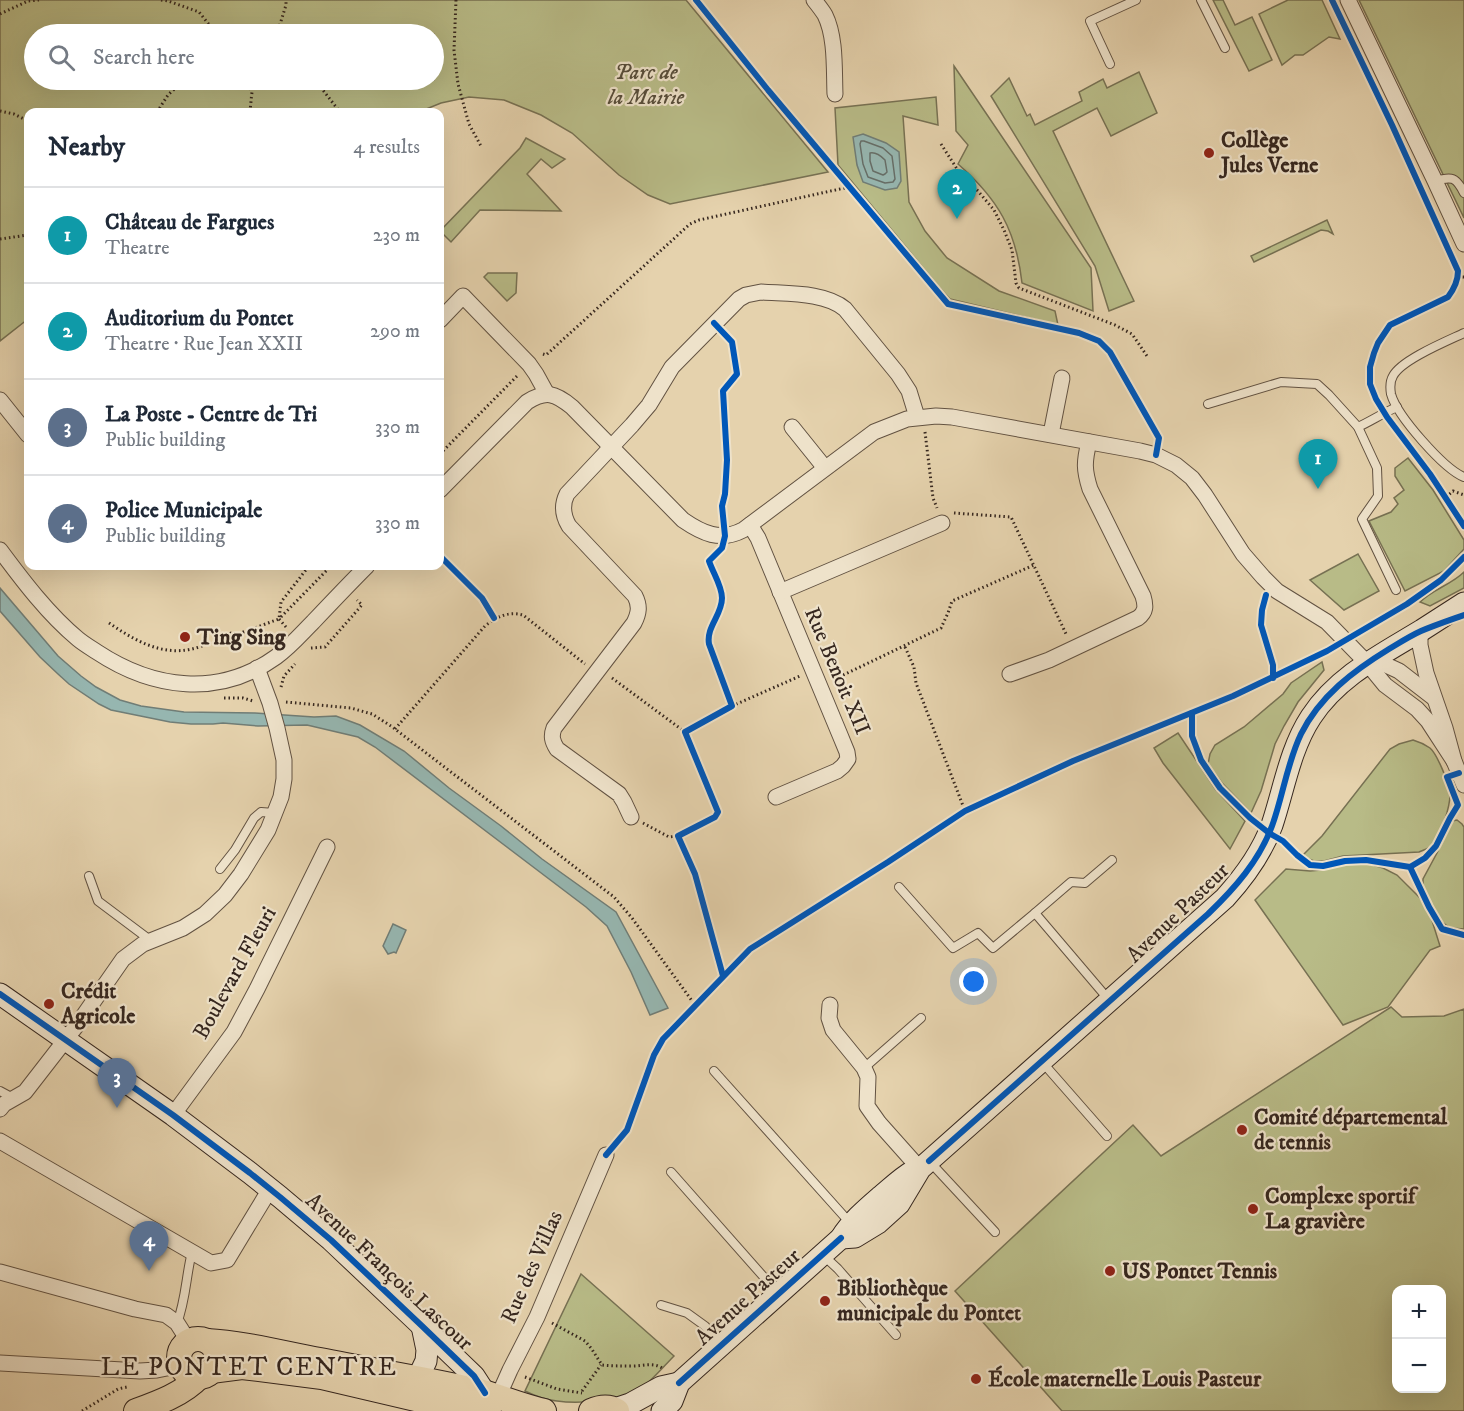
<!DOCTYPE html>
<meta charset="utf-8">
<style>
:root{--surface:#fff;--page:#f2f2f3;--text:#1f2937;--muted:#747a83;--line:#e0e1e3;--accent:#111827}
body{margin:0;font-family:"IM FELL DW Pica",serif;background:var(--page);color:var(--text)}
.controls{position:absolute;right:18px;bottom:18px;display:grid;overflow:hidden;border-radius:12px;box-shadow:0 6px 24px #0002}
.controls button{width:54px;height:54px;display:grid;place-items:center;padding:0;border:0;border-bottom:2px solid var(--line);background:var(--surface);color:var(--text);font:30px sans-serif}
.you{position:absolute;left:974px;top:982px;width:21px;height:21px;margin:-15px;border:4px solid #fff;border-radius:50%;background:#1a73e8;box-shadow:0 0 0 9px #1a73e833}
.badge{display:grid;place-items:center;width:39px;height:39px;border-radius:50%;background:var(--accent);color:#fff;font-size:20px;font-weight:700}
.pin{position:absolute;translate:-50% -50px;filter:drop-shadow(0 2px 3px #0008)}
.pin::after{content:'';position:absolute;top:32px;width:21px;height:18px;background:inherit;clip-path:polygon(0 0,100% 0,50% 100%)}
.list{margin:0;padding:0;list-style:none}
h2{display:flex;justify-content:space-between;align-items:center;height:78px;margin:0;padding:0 24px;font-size:26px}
h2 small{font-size:20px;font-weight:400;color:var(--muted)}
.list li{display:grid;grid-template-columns:39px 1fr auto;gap:18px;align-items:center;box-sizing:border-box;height:96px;padding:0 24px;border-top:2px solid var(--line)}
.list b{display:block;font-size:22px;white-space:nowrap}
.list p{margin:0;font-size:20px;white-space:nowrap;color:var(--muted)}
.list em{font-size:20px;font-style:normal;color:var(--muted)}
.icon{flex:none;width:33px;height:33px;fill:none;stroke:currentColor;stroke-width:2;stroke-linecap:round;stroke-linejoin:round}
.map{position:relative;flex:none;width:1464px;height:1411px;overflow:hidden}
.search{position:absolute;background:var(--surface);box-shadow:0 6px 24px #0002;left:24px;top:24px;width:420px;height:66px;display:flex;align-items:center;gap:15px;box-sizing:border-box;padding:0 21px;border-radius:33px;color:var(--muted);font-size:22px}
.panel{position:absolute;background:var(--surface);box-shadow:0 6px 24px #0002;left:24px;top:108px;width:420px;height:462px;border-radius:12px}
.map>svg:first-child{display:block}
.green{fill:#b8bb87;stroke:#777153;stroke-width:1.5;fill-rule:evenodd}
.water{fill:#96b6b0;stroke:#707d76;stroke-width:1.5}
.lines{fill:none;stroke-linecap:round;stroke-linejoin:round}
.shore{stroke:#666e68;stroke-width:1.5}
.lane-casing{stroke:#625242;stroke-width:10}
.street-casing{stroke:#625242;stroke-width:17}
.secondary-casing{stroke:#36271f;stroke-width:23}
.primary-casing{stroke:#36271f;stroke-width:26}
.path{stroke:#36271f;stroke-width:3;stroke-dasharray:1.5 3;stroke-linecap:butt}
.lane{stroke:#eee2ca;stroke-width:8}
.street{stroke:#eee2ca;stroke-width:15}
.secondary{stroke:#eee2ca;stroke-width:21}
.primary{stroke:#e5d2ad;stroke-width:24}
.cycleway-casing{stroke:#eee2ca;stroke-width:10}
.cycleway{stroke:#0057b8;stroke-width:6}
.poi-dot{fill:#8f2418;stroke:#eee2ca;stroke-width:2}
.labels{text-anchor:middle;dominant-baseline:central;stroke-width:4.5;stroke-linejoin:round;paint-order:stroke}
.park-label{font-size:22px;font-style:italic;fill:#564c39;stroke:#eee2ca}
.poi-label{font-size:22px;font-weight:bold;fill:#36271f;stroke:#eee2ca;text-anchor:start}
.street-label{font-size:22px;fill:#36271f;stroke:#eee2ca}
.quarter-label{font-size:26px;letter-spacing:1.5px;fill:#36271f;stroke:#eee2ca}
</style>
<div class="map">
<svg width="1464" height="1411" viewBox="0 0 1464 1411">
<rect width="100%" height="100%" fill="#e5d2ad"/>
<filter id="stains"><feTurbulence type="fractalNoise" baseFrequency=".00333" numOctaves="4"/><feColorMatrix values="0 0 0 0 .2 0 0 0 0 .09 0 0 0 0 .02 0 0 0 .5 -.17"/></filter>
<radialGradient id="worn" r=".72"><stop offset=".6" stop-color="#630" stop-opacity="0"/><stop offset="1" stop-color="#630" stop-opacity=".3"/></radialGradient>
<g class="green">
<path d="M0 0H686L828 172 670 204 648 195 619 175 572 133 541 115 504 100 469 97 441 103 419 112H28V319L0 341ZM34 34H434V80H34Z"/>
<path d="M1213 0H1223L1235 25 1252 17 1272 60 1249 71Z"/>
<path d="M1288 0H1322L1340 39 1329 37 1303 55H1295L1282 65 1259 14Z"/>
<path d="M1359 0H1464V218Z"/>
<path d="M954 66 1091 268 1093 311 1022 283C1016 230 998 199 958 164L968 145 956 131Z"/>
<path d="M1139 72 1157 113 1111 136 1097 108 1053 131 1134 301 1109 311 1095 266 991 96 1009 78 1027 116 1030 114 1035 125 1082 101 1079 92 1103 79 1107 88Z"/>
<path d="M936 97 938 125 903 116 909 202 925 231 947 258 999 291 1055 311 1058 325 950 299 939 287 838 165 835 108Z"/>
<path d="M526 138 565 159 552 168 541 159 527 174 561 211 480 210 451 242 440 231 520 148Z"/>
<path d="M1327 220 1333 234 1328 231 1321 230 1254 262 1251 256Z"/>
<path d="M488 273H517L516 293 507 301 484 277Z"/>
<path d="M1408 458 1433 490 1464 540V549L1444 571 1405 591 1369 521 1391 512 1398 504 1394 498 1404 490 1395 476V468Z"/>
<path d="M1358 554 1379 591 1344 610 1310 580Z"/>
<path d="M1464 572V588L1430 606 1420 602C1433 589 1451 585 1464 572Z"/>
<path d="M1322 662 1324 670 1298 702 1284 726 1275 744 1261 791 1251 813 1222 783 1208 764 1210 754 1215 745 1244 727 1283 694 1291 683Z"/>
<path d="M1178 733 1216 790 1245 821 1230 849 1163 763 1154 748Z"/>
<path d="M1413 740C1420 742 1424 744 1430 748 1437 754 1450 785 1450 794 1450 807 1441 837 1431 846 1428 849 1423 850 1419 852L1343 856 1324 861H1314L1306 858 1303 855 1322 836 1390 749 1399 744Z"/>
<path d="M1457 820 1462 824 1464 827V929L1450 928 1438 919 1428 904 1423 888V879L1437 853 1452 821Z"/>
<path d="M1366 863 1383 868 1397 875 1420 898 1429 911 1440 946 1430 950 1388 1007 1343 1025 1255 900 1286 869 1310 871 1321 870 1346 864Z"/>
<path d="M1391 1007 1402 1017 1444 1016 1464 1009V1411H1062L955 1291 1133 1125 1161 1156ZM1396 1290H1442V1388H1396Z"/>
<path d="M581 1274 674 1356C665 1365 650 1383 640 1389 621 1401 579 1404 557 1401 546 1400 535 1396 525 1391Z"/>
</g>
<g class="water">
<path d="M863 134 886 143 899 152 901 181 897 188 885 190 863 182 857 165 853 137Z"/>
<path d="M0 588 58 656 81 676 96 687 120 700 141 706 184 712 255 713 314 717 336 716 360 725 404 751 449 788 501 826 542 859 616 912 668 1008 650 1015 631 972 607 926 586 907 375 747 358 737 307 725 258 726 223 723 213 724H191L170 722 111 710 99 704 69 684 58 674 40 657 0 611Z"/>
<path d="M393 924 406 930 396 953 394 952 388 954 383 946Z"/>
</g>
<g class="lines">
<g class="shore">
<path d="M861 141H864L883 148 892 156 895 179 893 182 885 183 868 177 863 164 860 144Z"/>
<path d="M870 153C875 152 881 156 885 160L887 172 885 174 883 175 873 171 870 161Z"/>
</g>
<g class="lane-casing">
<g id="lane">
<path d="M1201 0 1225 48"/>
<path d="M1110 64 1090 21 1136 0"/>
<path d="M1435 181C1452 176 1456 177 1464 193"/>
<path d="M1464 333C1447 341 1401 360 1393 376 1390 381 1390 388 1391 394 1397 416 1444 469 1464 477"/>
<path d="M1208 404 1281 382 1317 384 1329 395 1358 427 1377 468 1378 496 1362 519 1396 590"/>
<path d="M1358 427C1371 421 1383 413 1397 407"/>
<path d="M220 869 235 850 254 818 261 812 274 813"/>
<path d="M89 876 98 901 146 937"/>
<path d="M899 887 953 948 978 933 993 948 1035 913 1109 1000"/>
<path d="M1035 913 1071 882 1085 883 1112 860"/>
<path d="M1043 1063 1107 1136"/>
<path d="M864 1068 921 1018"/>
<path d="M714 1071 851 1224"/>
<path d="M0 1091 13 1098"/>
<path d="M930 1162 995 1232"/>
<path d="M671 1172 777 1292"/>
<path d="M823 1255 838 1269 896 1335"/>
<path d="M661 1305 687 1313 705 1326 722 1344"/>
<path d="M177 1323C186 1300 186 1275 192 1252"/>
</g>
</g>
<g class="street-casing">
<g id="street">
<path d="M814 0C818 5 822 10 825 15 836 37 834 70 835 94"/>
<path d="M1348 0 1435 181 1464 244"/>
<path d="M440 320 463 296 529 364 536 374 547 394"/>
<path d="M0 400 28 435"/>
<path d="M792 427 825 468"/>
<path d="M1051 434 1062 378"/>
<path d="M440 490 527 402C546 390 555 393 572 407L683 520C702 533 720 542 743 530L874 432 907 419 936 416 952 417 1140 451 1156 455 1176 465 1192 478 1205 495 1243 554 1263 577 1277 591 1327 622 1367 663 1385 685 1417 709 1428 721 1454 761"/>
<path d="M750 525 758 538 840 735 847 752 848 759 843 766 837 771 776 797"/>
<path d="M0 550C23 581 48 614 78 639 84 644 91 648 97 652 153 689 219 698 276 657 290 647 301 634 313 622 331 603 349 584 367 566"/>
<path d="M780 592 942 523"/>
<path d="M1420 631V645L1426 673 1445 728 1454 761 1464 785"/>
<path d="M1367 663 1386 665 1399 671 1434 698"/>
<path d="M1010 674 1049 660 1138 618C1146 612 1146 606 1143 596L1090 489C1084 470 1084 462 1089 442"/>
<path d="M631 817 624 802 619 794 557 749C552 741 551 736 554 728L634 623C639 613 640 606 635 596L569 526C563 516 561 506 567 494L632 425 649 405 672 367 739 299 746 295 761 292C787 294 825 292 845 309L898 374 909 391 917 417"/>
<path d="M830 1005 829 1018 833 1030 864 1068 868 1077 867 1106 879 1123 920 1169"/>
<path d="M0 1109 4 1104 25 1092 77 1025 123 959 143 944 183 928 205 914 225 895 241 874 268 830 281 797 284 779V760L277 728 270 703 257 668"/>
<path d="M173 1115 234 1032 257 989 327 847"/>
<path d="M0 1141 211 1263 227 1260 270 1189"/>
<path d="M0 1272 135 1309 166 1315 177 1323 184 1334 186 1343"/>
<path d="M0 1363 140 1371 157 1370 172 1367"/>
<path d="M498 1397 510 1370 537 1317 606 1155"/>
</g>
</g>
<g class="secondary-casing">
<g id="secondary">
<path d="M0 994 173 1115 250 1173 280 1197 331 1240 422 1326 474 1376 485 1393"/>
<path d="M841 1238 855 1237 878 1223 899 1204 920 1169 1225 898C1245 876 1262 852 1272 825 1284 789 1290 749 1311 717 1338 676 1381 655 1422 630 1436 621 1450 612 1464 603"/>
<path d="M404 1386 414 1384 418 1378 426 1361 427 1350 422 1326"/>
<path d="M615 1409 630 1404 661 1387 679 1383"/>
<path d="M662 1411 672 1401 679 1383 841 1238C851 1222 865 1210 880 1197 891 1188 901 1178 913 1171"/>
</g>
</g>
<g class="primary-casing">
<g id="primary">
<circle cx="198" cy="1358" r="19"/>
<path d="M207 1341C245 1343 282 1353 320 1360 374 1371 429 1379 483 1392 503 1398 523 1406 544 1411"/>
<path d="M211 1371 242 1367 322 1377 458 1409 489 1411"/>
<path d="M136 1411C158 1403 183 1394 199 1377"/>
<path d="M591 1411C600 1407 609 1406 617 1411"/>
</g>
</g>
<g class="path">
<path d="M161 0 168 1 199 12 211 27 209 34"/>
<path d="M456 0 454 50 458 84 469 124 482 148"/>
<path d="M0 14 28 1 39 0"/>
<path d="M277 34 286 5V0"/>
<path d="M247 80 252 92 250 111 248 112"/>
<path d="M315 80 340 112"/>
<path d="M0 111 14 114 28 121"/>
<path d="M157 112 168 95 184 80"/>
<path d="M941 144 959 172 978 191 994 210 1004 230 1012 250 1016 283 1019 288 1115 325 1132 334 1147 356"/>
<path d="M0 239 28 235"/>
<path d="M1458 277H1464"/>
<path d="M543 354 546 355 690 224 699 220 849 187"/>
<path d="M925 432 933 498 937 508"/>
<path d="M440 454 518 375"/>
<path d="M1446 497 1453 491 1464 495"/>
<path d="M954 513 1011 517 1067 636"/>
<path d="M724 520 722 506 725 494 727 460 723 391 737 374 732 342 726 335"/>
<path d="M718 552 709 561C713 573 722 586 722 598 722 615 706 627 709 644L732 706 685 732 718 812 715 817 678 836 695 874 723 976"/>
<path d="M109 623C134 640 161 656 192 649 205 646 219 639 231 633L238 634 279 619 281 602 309 566"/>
<path d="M286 627 279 619 331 566"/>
<path d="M905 647 914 667 916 683 965 811"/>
<path d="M311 648 325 647 362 605 357 600"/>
<path d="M612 678 685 732"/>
<path d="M835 679 941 628 948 613 952 601 1034 565"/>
<path d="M281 687 284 676 295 664"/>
<path d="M224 698H243L253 701"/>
<path d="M286 702 351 708 372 714 391 726 614 897 632 918 695 1005"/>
<path d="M732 706 800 676"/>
<path d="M395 729 485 626C496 617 508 611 523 615L585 664"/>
<path d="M643 823 669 837 678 836"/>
<path d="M552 1323 585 1341 591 1348 602 1365C612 1366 622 1366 633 1366 643 1366 653 1362 662 1368"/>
<path d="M525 1377 557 1389 582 1393"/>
<path d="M582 1391 601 1365"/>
<path d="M82 1411 118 1389 127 1387"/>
</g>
<use href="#lane" class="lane"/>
<use href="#street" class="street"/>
<use href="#secondary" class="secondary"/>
<use href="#primary" class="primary"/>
<g class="cycleway-casing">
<g id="cycleway">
<path d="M696 0 768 90 948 304 1079 333 1099 341 1110 352 1159 438 1156 455"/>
<path d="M1332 0 1392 125 1458 271C1458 281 1454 289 1448 297L1390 325 1378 343 1374 353 1370 367V384L1376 399 1387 417 1430 474 1464 526"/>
<path d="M714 323 732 342 737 374 723 391 727 460 725 494 722 506 725 536 722 548 709 561C713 573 722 586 722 598 722 615 706 627 709 644L732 706 685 732 718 812 715 817 678 836 695 874 723 976"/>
<path d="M440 556 482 598 494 618"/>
<path d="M1266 595 1262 610 1261 625 1273 665V678"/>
<path d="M1192 713V736L1201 760 1220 788 1250 818 1269 833 1283 841 1297 855 1310 865 1323 866 1345 861 1366 860 1410 867 1429 907 1442 929 1464 935"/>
<path d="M1410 867 1425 858 1436 846 1450 818 1458 805 1447 777 1459 773"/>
<path d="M0 994 173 1115 250 1173 280 1197 331 1240 422 1326 474 1376 485 1393"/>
<path d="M606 1155 627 1130 654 1055 663 1039 750 949 888 862 965 811 1073 761 1233 696 1327 651 1407 604 1441 580 1464 557"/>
<path d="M929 1161 1208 914C1235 888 1259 861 1272 826 1283 796 1287 763 1301 734 1320 696 1353 671 1389 649 1399 643 1410 636 1421 631 1435 625 1450 620 1464 615"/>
<path d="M679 1383 841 1238"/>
</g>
</g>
<use href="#cycleway" class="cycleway"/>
</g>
<g class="poi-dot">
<circle cx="1209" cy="153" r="6"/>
<circle cx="185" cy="637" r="6"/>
<circle cx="49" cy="1004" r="6"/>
<circle cx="1242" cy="1130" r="6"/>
<circle cx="1253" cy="1209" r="6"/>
<circle cx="1110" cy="1271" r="6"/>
<circle cx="825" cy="1301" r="6"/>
<circle cx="976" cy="1379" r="6"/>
</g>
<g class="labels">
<g class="park-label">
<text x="646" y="72">Parc de<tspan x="646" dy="25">la Mairie</tspan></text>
</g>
<g class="poi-label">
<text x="1221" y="140">Collège<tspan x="1221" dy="25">Jules Verne</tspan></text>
<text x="197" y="637">Ting Sing</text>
<text x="61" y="991">Crédit<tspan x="61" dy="25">Agricole</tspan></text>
<text x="1254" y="1117">Comité départemental<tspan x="1254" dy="25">de tennis</tspan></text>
<text x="1265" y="1196">Complexe sportif<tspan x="1265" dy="25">La gravière</tspan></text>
<text x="1122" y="1271">US Pontet Tennis</text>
<text x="837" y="1288">Bibliothèque<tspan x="837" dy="25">municipale du Pontet</tspan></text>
<text x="988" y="1379">École maternelle Louis Pasteur</text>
</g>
<g class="street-label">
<text transform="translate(837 671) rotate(67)">Rue Benoit XII</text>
<text transform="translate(1178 913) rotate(-44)">Avenue Pasteur</text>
<text transform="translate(235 973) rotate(-61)">Boulevard Fleuri</text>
<text transform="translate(532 1267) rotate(-66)">Rue des Villas</text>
<text transform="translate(389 1272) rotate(43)">Avenue François Lascour</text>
<text transform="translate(748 1297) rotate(-42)">Avenue Pasteur</text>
</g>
<g class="quarter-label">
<text x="249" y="1367">LE PONTET CENTRE</text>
</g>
</g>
<rect width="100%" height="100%" filter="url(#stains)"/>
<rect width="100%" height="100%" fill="url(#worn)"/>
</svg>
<div class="controls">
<button>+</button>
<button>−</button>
</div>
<div class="you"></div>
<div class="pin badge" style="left:1318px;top:489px;background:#0f9aa8">1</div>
<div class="pin badge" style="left:957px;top:219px;background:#0f9aa8">2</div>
<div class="pin badge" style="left:117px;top:1108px;background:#5c6f8a">3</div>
<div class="pin badge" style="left:149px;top:1271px;background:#5c6f8a">4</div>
<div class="search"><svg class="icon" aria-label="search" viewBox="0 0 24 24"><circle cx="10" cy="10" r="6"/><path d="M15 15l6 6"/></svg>Search here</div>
<section class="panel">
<h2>Nearby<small>4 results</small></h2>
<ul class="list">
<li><span class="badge" style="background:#0f9aa8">1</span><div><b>Château de Fargues</b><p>Theatre</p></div><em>230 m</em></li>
<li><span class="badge" style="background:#0f9aa8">2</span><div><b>Auditorium du Pontet</b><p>Theatre · Rue Jean XXII</p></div><em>290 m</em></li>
<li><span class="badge" style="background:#5c6f8a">3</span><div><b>La Poste - Centre de Tri</b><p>Public building</p></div><em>330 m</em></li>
<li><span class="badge" style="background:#5c6f8a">4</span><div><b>Police Municipale</b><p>Public building</p></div><em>330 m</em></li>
</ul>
</section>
</div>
